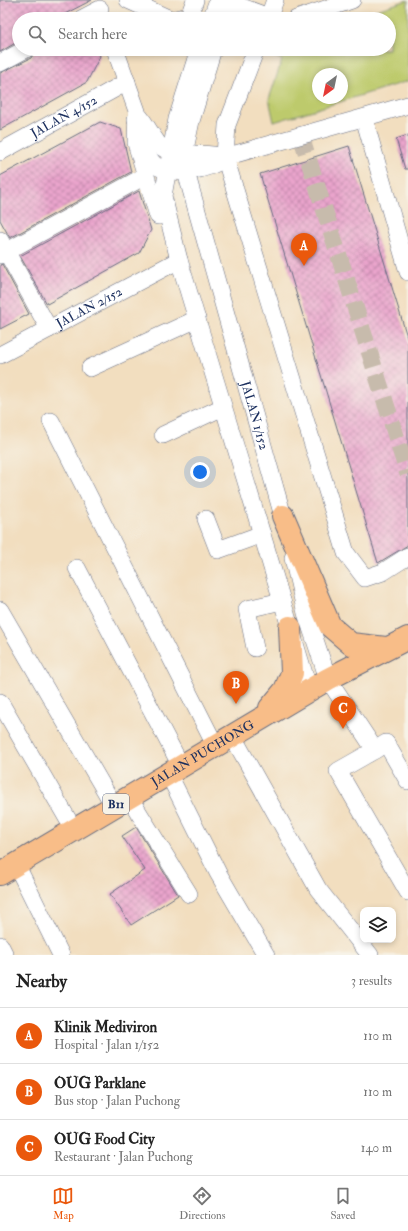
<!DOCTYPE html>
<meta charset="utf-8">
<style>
:root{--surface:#fff;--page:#f2f2f2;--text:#222;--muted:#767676;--line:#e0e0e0;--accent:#ea580c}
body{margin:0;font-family:"IM FELL Double Pica",serif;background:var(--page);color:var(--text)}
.controls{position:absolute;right:12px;bottom:12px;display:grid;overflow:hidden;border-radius:8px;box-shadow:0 2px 6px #0003}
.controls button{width:36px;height:36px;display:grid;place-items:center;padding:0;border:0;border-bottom:1px solid var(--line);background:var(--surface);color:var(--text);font:20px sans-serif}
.compass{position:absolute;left:312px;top:68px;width:36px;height:36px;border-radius:50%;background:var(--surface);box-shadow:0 2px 6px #0003;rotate:213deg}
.you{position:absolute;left:200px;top:472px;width:14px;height:14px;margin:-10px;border:3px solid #fff;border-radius:50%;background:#1a73e8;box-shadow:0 0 0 6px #1a73e833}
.badge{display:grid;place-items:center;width:26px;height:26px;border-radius:50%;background:var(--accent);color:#fff;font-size:13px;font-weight:700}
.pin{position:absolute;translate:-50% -33px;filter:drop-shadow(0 1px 2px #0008)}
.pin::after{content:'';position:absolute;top:21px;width:14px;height:12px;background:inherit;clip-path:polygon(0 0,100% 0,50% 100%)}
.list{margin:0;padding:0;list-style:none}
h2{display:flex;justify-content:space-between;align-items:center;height:52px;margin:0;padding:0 16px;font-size:17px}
h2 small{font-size:13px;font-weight:400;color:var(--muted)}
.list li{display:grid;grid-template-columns:26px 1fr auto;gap:12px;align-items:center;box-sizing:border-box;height:56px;padding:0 16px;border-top:1px solid var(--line)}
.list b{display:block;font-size:15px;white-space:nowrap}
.list p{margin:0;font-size:13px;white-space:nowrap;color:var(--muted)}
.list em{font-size:13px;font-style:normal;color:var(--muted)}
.icon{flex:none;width:22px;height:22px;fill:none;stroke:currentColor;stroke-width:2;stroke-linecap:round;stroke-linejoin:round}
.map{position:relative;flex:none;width:408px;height:955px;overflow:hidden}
.search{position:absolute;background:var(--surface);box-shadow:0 2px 6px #0003;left:12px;right:12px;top:12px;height:44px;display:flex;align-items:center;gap:10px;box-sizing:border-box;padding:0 14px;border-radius:22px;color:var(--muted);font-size:15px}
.sheet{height:220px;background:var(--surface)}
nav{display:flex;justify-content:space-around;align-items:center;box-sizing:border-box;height:56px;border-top:1px solid var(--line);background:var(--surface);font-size:11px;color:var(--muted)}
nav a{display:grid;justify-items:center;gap:2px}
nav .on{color:var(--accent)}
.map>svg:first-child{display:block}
.green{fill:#bdca6c;stroke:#6c7c65;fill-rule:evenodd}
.building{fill:url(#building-cross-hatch)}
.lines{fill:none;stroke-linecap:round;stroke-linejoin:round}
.minor-tunnel{stroke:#c7bbac;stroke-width:17;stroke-dasharray:17 8;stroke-linecap:butt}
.minor-casing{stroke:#666c80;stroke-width:18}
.major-casing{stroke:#666c80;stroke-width:24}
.minor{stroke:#fff;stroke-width:17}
.major{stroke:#f8bd88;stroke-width:22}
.labels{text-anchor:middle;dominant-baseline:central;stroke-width:4;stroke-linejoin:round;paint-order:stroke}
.shield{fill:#f7f3e8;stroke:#5d6a87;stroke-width:1}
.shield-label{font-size:12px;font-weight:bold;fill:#1b2f5e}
.street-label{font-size:13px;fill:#1b2f5e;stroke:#f7f3e8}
</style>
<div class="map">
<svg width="408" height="955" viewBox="0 0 408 955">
<defs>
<pattern id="building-cross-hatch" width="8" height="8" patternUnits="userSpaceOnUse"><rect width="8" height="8" fill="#eaa4cc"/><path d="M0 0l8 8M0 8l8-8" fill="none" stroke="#bd86a9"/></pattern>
</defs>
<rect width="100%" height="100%" fill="#f7f3e8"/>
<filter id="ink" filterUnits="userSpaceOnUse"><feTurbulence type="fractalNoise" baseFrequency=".025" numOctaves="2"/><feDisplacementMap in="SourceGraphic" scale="8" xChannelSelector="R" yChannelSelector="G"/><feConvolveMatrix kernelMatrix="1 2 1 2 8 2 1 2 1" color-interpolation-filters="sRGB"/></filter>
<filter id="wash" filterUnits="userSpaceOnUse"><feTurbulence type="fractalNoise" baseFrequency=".012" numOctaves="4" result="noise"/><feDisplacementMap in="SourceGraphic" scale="16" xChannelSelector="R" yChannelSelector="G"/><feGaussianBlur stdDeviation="0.9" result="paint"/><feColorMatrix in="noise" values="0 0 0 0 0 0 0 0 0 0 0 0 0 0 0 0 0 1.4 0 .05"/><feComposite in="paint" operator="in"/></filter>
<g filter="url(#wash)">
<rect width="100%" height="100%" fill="#f2debf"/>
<path class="green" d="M408 0V81L274 122 269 99 282 60 266 53 268 49H389V19H348ZM318 74H342V98H318Z"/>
<g id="blocks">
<g class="building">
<path d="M0 0H92L55 19H19V41L0 52Z"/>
<path d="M36 49H97L100 56 87 82 0 130V73L31 58Z"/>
<path d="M100 122 121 129 131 172 10 238 0 220V176Z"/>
<path d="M408 135V169H405L396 139Z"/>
<path d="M349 146 408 340V545L378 563 260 174Z"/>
<path d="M139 191 151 230 139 253 47 304 20 256Z"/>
<path d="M2 264 29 314 0 329V265Z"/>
<path d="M136 827 178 895 131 925 110 894 145 870 122 836Z"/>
</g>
</g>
</g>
<g filter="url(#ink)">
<use href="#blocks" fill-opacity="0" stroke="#666c80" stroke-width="1"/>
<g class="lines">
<path class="minor-tunnel" d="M301 136 408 474"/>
<g class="minor-casing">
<g id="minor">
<path d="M128 0 170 19"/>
<path d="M231 3 274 19"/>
<path d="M81 19 100 9"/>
<path d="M175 19 189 16 195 0"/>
<path d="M211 19 218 0"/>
<path d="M225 19 232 0"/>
<path d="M268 19 275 0"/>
<path d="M296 19 352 0"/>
<path d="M115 49 137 111 136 143 158 216"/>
<path d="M199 49 177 119 163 196 179 260 309 690"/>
<path id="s1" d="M213 49 191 121 184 154 186 172 286 527"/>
<path d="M256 49 227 125 225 157 346 553 365 578 383 572 408 556"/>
<path d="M0 63 26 49"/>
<path d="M140 117C147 126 152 136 159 145 172 159 206 151 225 157"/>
<path d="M364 118 408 272"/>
<path d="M136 119C140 134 142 151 153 163 167 178 212 171 225 157L408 105"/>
<path id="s2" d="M0 152 127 82"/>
<path d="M0 240 49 329"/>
<path d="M0 255 145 176"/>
<path id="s3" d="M0 355 179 260"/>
<path d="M90 368 197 319"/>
<path d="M51 421 215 745"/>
<path d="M163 435 223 407"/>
<path d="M206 519 218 550 262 534"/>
<path d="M293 558 306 613 328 679 375 750 338 771 408 892"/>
<path d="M77 568 181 766"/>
<path d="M0 610 114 806"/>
<path d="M255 648 247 609 282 601"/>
<path d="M0 702 74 830"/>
<path d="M232 735 318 889 370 955"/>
<path d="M375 750 386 743 408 781"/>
<path d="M168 773 218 873 266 955"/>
<path d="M129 797 189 894"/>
<path d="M16 864 61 955"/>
<path d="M0 945 5 955"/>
</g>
</g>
<g class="major-casing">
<g id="major">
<path d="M283 516 330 626 351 644 386 648"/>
<path d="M270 708 285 690 292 673 290 627"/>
<path id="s4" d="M0 874 328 679 408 638"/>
</g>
</g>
<use href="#minor" class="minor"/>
<use href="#major" class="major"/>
</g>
</g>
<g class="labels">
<rect class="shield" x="103" y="794" width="26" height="20" rx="3"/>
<g class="shield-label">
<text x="116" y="804">B11</text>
</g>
<g class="street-label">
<text stroke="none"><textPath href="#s2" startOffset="73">JALAN 4/152</textPath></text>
<text stroke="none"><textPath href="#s3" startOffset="101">JALAN 2/152</textPath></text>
<text stroke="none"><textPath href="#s1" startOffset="380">JALAN 1/152</textPath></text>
<text stroke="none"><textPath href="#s4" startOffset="236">JALAN PUCHONG</textPath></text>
</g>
</g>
</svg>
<div class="controls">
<button><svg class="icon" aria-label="layers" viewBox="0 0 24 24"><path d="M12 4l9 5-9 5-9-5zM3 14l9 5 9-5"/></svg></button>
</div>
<svg class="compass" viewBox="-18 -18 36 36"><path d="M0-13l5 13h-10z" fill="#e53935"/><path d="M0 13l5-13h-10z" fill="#767676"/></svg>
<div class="you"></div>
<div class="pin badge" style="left:304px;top:266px">A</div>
<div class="pin badge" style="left:236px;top:704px">B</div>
<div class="pin badge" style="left:343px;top:729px">C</div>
<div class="search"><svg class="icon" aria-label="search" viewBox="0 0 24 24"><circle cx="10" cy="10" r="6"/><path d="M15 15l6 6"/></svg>Search here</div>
</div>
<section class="sheet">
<h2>Nearby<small>3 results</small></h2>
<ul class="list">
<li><span class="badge">A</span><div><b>Klinik Mediviron</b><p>Hospital · Jalan 1/152</p></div><em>110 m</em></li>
<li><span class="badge">B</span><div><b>OUG Parklane</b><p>Bus stop · Jalan Puchong</p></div><em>110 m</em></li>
<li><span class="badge">C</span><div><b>OUG Food City</b><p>Restaurant · Jalan Puchong</p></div><em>140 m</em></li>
</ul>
</section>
<nav>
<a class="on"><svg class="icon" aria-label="map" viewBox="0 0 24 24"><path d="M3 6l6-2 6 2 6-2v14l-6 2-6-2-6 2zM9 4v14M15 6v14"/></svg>Map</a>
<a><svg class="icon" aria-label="directions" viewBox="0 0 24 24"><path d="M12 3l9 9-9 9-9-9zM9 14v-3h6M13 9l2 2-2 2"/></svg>Directions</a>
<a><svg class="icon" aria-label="saved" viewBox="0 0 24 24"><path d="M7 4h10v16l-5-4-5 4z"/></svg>Saved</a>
</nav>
